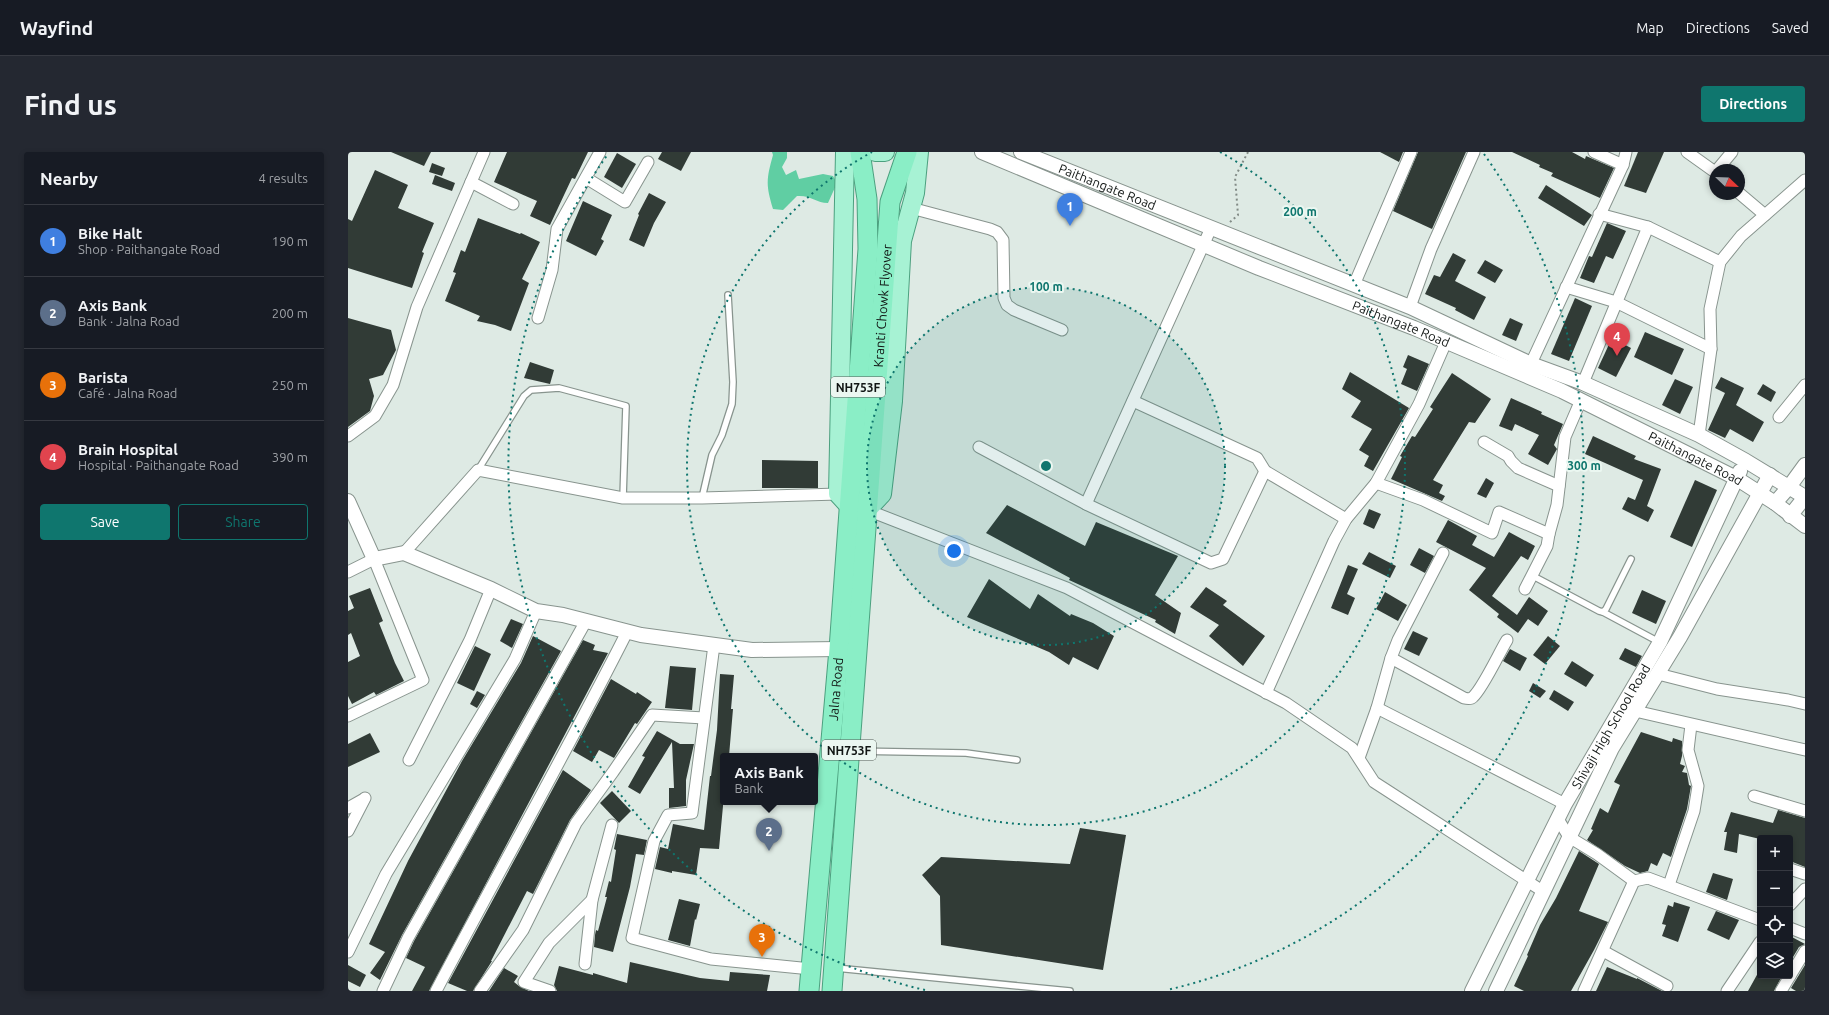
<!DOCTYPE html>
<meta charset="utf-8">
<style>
:root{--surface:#171b24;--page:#242831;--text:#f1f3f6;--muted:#9ea1a6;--line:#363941;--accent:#0f766e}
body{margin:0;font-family:Ubuntu,sans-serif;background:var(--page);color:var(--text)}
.controls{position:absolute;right:12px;bottom:12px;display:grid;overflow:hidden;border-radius:4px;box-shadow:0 2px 6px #0003}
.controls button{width:36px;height:36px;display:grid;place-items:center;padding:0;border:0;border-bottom:1px solid var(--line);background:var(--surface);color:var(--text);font:20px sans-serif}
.compass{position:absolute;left:1361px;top:12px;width:36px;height:36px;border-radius:50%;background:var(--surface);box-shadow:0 2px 6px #0003;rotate:113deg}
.you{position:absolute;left:606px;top:399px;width:14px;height:14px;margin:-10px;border:3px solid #fff;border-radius:50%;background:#1a73e8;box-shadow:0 0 0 6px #1a73e833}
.badge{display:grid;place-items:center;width:26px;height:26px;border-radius:50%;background:var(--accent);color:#fff;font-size:13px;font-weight:700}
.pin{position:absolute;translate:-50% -33px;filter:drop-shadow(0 1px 2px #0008)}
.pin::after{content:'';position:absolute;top:21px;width:14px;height:12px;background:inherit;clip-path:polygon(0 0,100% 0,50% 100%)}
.popup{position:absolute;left:372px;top:601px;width:98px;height:52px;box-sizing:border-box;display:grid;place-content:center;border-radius:4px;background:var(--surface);filter:drop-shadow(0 1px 3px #0005);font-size:13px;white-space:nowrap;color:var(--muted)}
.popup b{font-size:15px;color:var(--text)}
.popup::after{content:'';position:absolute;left:50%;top:100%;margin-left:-8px;border:8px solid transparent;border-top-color:var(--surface)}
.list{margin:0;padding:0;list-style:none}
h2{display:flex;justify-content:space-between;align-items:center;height:52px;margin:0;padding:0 16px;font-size:17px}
h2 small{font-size:13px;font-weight:400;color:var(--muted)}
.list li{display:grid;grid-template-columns:26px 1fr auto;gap:12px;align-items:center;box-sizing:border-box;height:72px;padding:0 16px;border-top:1px solid var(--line)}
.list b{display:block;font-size:15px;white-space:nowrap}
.list p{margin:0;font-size:13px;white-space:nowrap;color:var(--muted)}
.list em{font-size:13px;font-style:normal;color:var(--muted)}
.actions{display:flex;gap:8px;padding:12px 16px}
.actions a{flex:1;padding:9px 0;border:1px solid var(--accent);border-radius:4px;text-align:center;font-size:14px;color:var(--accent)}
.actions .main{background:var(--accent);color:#fff}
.icon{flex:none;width:22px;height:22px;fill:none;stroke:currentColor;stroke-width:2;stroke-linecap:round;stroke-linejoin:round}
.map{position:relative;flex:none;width:1457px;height:839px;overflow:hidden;border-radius:4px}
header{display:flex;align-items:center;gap:24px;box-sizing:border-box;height:56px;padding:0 20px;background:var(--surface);border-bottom:1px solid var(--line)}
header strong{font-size:19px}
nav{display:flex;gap:22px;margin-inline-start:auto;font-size:14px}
.intro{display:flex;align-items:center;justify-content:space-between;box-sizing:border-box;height:96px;padding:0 24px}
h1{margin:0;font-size:28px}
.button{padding:10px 18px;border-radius:4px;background:var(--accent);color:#fff;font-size:14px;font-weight:700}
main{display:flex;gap:24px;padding:0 24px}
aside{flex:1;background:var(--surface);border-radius:4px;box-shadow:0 2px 6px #0003}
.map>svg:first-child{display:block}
.forest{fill:#60cea3}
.building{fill:#313b36}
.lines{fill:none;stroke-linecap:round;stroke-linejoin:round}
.service-casing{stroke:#88948e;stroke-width:8}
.minor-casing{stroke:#88948e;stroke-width:13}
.tertiary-casing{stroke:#88948e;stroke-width:16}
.primary-casing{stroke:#4ca07f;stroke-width:20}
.trunk-casing{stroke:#4ca07f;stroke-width:21}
.path{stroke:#828b86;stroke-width:2;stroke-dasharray:2 3;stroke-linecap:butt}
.service{stroke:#fff;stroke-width:5.5}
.minor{stroke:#fff;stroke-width:11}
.tertiary{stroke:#fff;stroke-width:14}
.primary{stroke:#a7f2d4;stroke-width:18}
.trunk{stroke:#8aeec6;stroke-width:19}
.ring{fill:none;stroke:#0f766e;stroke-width:2;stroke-dasharray:2 4}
.labels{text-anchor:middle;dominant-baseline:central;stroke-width:4;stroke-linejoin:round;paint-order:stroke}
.shield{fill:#ebf7f1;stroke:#525a56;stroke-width:1}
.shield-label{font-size:12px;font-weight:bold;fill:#111614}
.street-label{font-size:13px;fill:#111614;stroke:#ebf7f1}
.centre{fill:#0f766e;stroke:#ebf7f1;stroke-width:2}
.ring-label{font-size:12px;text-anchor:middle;font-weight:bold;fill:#0f766e;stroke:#ebf7f1;stroke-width:4;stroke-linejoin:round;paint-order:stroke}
</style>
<header>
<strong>Wayfind</strong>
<nav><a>Map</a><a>Directions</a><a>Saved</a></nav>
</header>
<div class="intro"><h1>Find us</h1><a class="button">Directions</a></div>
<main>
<aside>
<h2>Nearby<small>4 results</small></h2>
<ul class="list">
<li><span class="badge" style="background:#3f7fe0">1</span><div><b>Bike Halt</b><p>Shop · Paithangate Road</p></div><em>190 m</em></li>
<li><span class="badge" style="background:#5c6f8a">2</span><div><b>Axis Bank</b><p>Bank · Jalna Road</p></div><em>200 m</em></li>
<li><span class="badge" style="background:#e8710a">3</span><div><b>Barista</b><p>Café · Jalna Road</p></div><em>250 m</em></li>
<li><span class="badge" style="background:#e0444e">4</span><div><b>Brain Hospital</b><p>Hospital · Paithangate Road</p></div><em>390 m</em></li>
</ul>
<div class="actions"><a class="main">Save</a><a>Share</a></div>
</aside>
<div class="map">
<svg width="1457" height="839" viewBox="0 0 1457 839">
<rect width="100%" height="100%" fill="#deeae4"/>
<path class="forest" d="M424 0H439V6L434 15 438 23 448 18 451 27 475 22 485 24 489 31 480 51C468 51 463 43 449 44L435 58 425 57C418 33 418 28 425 3Z"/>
<g class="building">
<path d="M43 0H83L76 14Z"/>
<path d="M159 0H240L227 27 224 26 202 73 182 64 189 49 146 30Z"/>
<path d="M314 0H343L333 19 310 7Z"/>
<path d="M1032 0H1055L1051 10Z"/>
<path d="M1070 0H1118L1084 77 1045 59Z"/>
<path d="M1164 0H1224L1237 7 1238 4 1266 16 1252 46 1203 24 1205 21 1191 15 1192 13Z"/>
<path d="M1290 0H1316L1298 41 1276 34Z"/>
<path d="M269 1 288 12 274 36 256 25Z"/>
<path d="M84 11 97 16 94 24 81 20Z"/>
<path d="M27 18 60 33 50 56 86 71 74 100 76 101 64 136 0 116V67L4 69Z"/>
<path d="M87 23 107 31 104 39 84 32Z"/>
<path d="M1198 33 1244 63 1236 74 1190 46Z"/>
<path d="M301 41 318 50 306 71 296 95 281 88 291 63 290 62Z"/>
<path d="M235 49 264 63 253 87 256 89 248 104 218 89Z"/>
<path d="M130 66 172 82 173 81 192 90 174 127 181 131 163 179 147 173 129 169 132 164 97 149 108 121 105 120 113 98 117 100Z"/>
<path d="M1259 71 1278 79 1265 107 1258 104 1246 131 1232 126 1241 104 1244 105Z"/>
<path d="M1105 101 1118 108 1107 129 1138 145 1126 168 1107 158 1108 156 1077 142 1086 123 1092 125Z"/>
<path d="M1137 108 1155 118 1147 131 1129 121Z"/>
<path d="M1227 146 1244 154 1221 209 1203 202Z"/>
<path d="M0 166 43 178 48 198 35 223 21 227 26 244 22 259 0 275Z"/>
<path d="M1162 166 1175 172 1168 189 1154 183Z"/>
<path d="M1297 180 1336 197 1324 223 1286 205Z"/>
<path d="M1264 186 1283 196 1268 225 1250 216Z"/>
<path d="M1060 203 1081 212 1069 239 1053 232 1059 217 1055 215Z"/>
<path d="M182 210 206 218 202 232 176 226Z"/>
<path d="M1002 220 1061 256 1025 319 1016 314 1021 304 1011 298 1024 277 1003 265 1013 249 994 237Z"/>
<path d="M1104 221 1143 247 1127 271 1121 270 1085 328 1095 333 1091 341 1097 344 1094 349 1043 327 1054 305 1052 304 1064 284 1067 285 1085 257 1082 255Z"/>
<path d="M1373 225 1396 236 1388 253 1416 270 1405 290 1382 277 1377 286 1360 278 1377 241 1367 236Z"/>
<path d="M1327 227 1345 235 1332 262 1314 253Z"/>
<path d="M1415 232 1428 240 1423 250 1409 242Z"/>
<path d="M1163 246 1194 260 1193 262 1215 272 1206 293 1209 297 1200 313 1180 302 1191 283 1167 272 1164 279 1151 274Z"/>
<path d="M1245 284 1288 304 1286 307 1313 317 1299 354 1306 358 1300 370 1274 357 1280 345 1287 348 1295 328 1237 302Z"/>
<path d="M414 308 470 309V336H414Z"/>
<path d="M1138 326 1146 331 1138 346 1129 342Z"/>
<path d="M1347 328 1369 338 1344 395 1322 385Z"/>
<path d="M659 353 737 394 748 370 830 404 807 443 833 461 827 482 807 470 808 468 721 428 722 426 638 381Z"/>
<path d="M1021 357 1033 362 1026 377 1015 372Z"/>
<path d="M1100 368 1129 384 1124 393 1146 405 1161 380 1187 394 1180 408 1173 404 1144 444 1169 463 1181 445 1200 459 1190 474 1180 467 1170 481 1149 465 1151 462 1121 438 1138 416 1088 390Z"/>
<path d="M1071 396 1086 404 1077 421 1062 413Z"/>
<path d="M1021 400 1048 414 1042 426 1014 412Z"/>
<path d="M1000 413 1010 417 999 442 1007 446 1000 463 983 456Z"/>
<path d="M641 427 682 457 690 442 722 464 723 462 745 471 766 484 750 518 725 505 721 513 701 500 619 465Z"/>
<path d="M858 435 879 449 875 453 917 484 895 514 861 484 871 473 842 455Z"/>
<path d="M22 436 35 469 31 471 47 511 56 529 28 543 26 540 4 552 0 544V510L12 504 3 481 0 483V459L6 456 1 444Z"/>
<path d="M1294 438 1318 449 1308 472 1284 461Z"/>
<path d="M1037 440 1059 453 1050 469 1028 457Z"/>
<path d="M163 467 175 472 164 496 152 489Z"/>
<path d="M1065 479 1080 486 1071 504 1056 497Z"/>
<path d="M185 484 213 499 54 783 32 828 22 821 37 800 21 792 60 709 114 609 173 511Z"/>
<path d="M1200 484 1212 494 1197 512 1185 503Z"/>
<path d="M235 488 247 493 245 498 260 501 81 839H64L77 815 58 806 66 789Z"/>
<path d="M127 494 143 502 126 539 109 531Z"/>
<path d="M1277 496 1294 504 1288 515 1271 507Z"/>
<path d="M1162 497 1179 506 1172 519 1155 509Z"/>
<path d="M1224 509 1246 523 1238 535 1216 522Z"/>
<path d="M322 514 348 516 344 558 317 556Z"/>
<path d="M372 522 386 523 383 557H385L381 604H375V654L371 697 352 696 348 723 324 719V721L307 717 312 695 320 697 325 672 356 678 362 624H363L369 578Z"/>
<path d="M263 527 288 542 289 540 304 550 289 572 287 571 266 606 251 598 244 610 225 599Z"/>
<path d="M1185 531 1198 539 1192 546 1181 539Z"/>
<path d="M1206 538 1226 550 1220 559 1201 547Z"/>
<path d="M129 539 137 543 129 556 122 552Z"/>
<path d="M309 579 332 592H346L338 628V654L321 656V636H326L324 590 292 642 280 635 297 605 294 604Z"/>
<path d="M1293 580 1324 590 1325 586 1334 589V604L1332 612 1337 614 1334 620 1339 621 1341 633 1343 634 1339 657 1323 705 1315 701 1309 714 1303 711 1300 719 1292 721 1277 714 1239 688 1245 678 1243 677 1252 656 1260 661 1272 633 1266 630Z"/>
<path d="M22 581 32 600 0 615V592Z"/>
<path d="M215 618 243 638 222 668 185 742 179 739 143 809H144L125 839H119L100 831Z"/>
<path d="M264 639 283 659 271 671 252 651Z"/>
<path d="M1430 658 1457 666V715L1442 709V686H1412V687L1391 682 1389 701 1376 698 1379 680H1376L1383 660 1425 671Z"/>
<path d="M732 676 778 683 755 818 593 793 592 744 574 723 593 705 722 712Z"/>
<path d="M269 682 299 688 296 703 288 702 282 735 265 800 246 795 247 783 248 778 250 779 259 745H257L261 729 263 730 268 698 266 697Z"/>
<path d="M1231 699 1251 712 1231 759 1260 770 1246 798 1223 839H1176L1166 834 1180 804 1179 803 1192 773 1208 746Z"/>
<path d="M1365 721 1385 727 1379 748 1358 740Z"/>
<path d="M331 747 352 752 348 768 347 767 342 794 320 788Z"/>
<path d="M1326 750 1342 755 1330 790 1314 784 1318 773 1314 772 1320 753 1325 755Z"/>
<path d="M1368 759 1391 768 1381 788 1359 778Z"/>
<path d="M1442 784 1457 792 1451 795 1442 810Z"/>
<path d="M282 810 352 826 381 829 382 820 422 823 419 839H209L206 833 211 814 245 823V821L279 831Z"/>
<path d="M0 813 18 823 12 835 0 829Z"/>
<path d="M1457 813V839H1448L1443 836Z"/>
<path d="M1259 815 1289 827V826L1314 839H1248Z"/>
<path d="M156 816 170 824 166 830 171 834 181 839H141Z"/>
<path d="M1410 821 1412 824H1434L1426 839H1400Z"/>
</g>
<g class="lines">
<g class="service-casing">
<g id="service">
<path d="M130 318 176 244 183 238 211 236 278 254 275 346"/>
<path d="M354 346 364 303 374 283 384 252 385 230 380 143"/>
<path d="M1185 424 1251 459 1255 460 1258 457 1283 407"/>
<path d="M1255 460 1311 490"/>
<path d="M503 599 618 601 669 608"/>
<path d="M488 816 722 839"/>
</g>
</g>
<g class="minor-casing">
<g id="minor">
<path d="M1246 0 1275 13"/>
<path d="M1339 0 1367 20"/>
<path d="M1369 18 1384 0"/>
<path d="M238 26 277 50 300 10"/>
<path d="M123 30 165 52"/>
<path d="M1391 41 1417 63"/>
<path d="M563 56 642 77 649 80 655 88 656 146 659 153 666 158 714 178"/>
<path d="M1251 62 1300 75 1372 110"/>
<path d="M1006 133 1063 0"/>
<path d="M1218 135 1268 150 1363 197"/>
<path d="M1062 155 1083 97 1126 0"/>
<path d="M190 166 204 118 209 77 252 0"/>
<path d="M1180 218 1275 13 1278 0"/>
<path d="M1235 231 1300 75"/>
<path d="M785 249 909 306 917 319 998 367"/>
<path d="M1431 265 1457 233"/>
<path d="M1351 283 1363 197 1362 157 1372 110 1393 84 1457 28"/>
<path d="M0 284 27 264 45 233 69 155 136 0"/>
<path d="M1136 290 1160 304 1163 309 1170 316 1211 334"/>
<path d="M631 295 738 352 863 76"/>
<path d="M1028 331 1075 348 1144 381 1151 360 1201 382 1209 353 1217 285 1233 248"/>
<path d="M738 352 863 411 875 407 917 319"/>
<path d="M519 358 719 436 938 551 1004 596 1026 630 1196 740"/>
<path d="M56 401 130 318 275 346H354L490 342"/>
<path d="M0 420 26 407 75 528 0 564"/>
<path d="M1177 437 1199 394 1201 382"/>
<path d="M366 493 344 661 320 663 306 689 284 786 363 807 463 817"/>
<path d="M1043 506 1116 546C1120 547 1123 547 1125 545 1135 536 1151 501 1159 488"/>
<path d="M1310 522 1369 537 1440 548 1457 552"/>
<path d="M918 541 986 389 998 367 1028 331 1071 252 1098 190"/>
<path d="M1029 556 1217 652"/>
<path d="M1287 559 1457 598"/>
<path d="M1011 606 1029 556 1043 506 1050 488 1095 401"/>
<path d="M61 608 122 488 143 437"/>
<path d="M1406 644 1457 659"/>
<path d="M0 656 16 647"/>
<path d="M1210 667 1221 685 1249 702 1286 729 1300 726 1412 768"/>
<path d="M0 679 17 646"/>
<path d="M1442 717 1457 722"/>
<path d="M1321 733 1346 659 1350 634 1340 598 1343 573"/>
<path d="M1442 753 1457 737"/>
<path d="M1442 776 1457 782"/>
<path d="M1255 799 1319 834"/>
<path d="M0 800 38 722 167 507 188 459"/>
<path d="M237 812 244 748 264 673"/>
<path d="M1442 824 1457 799"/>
<path d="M35 839 60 786 238 469"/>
<path d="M88 839C151 719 218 601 279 480"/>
<path d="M132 839 175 778 228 671 265 620 304 563 356 566"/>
<path d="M202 839 176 830 201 791 244 748"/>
<path d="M1236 839 1286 729"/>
<path d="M1379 839 1412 790"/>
<path d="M1433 839 1442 824"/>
</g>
</g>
<g class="tertiary-casing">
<g id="tertiary">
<path id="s1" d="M634 0 911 116 1066 176 1214 239 1388 326 1427 351 1457 374"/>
<path id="s2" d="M673 0 1062 155 1183 212 1235 231 1351 283 1398 309 1457 345"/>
<path d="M0 349 26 407 56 401 143 437 188 459 215 463 293 483 404 498 491 497"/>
<path d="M1427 351 1441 335 1457 313"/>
<path d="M1442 364 1457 345"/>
<path id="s3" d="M1124 839 1217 652 1312 490 1392 319"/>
<path d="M1148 839 1264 596 1332 485 1422 323"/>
</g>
</g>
<g class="primary-casing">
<g id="primary">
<path d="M497 0 490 342 502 355"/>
<path d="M527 0H537"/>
<path d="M519 358 534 342 545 249 554 89 567 41 571 0"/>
</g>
</g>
<g class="trunk-casing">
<g id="trunk">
<path id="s4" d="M461 839 491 497 520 97 519 47 512 0"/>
<path id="s5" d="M484 839 542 50 559 0"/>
</g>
</g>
<path class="path" d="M882 70 890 63 887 25 900 0"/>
<use href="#service" class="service"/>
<use href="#minor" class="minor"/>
<use href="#tertiary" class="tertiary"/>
<use href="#primary" class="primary"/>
<use href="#trunk" class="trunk"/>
</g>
<circle cx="698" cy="314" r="179" fill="#0f766e" fill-opacity=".12"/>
<g class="ring">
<circle cx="698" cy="314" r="179"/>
<path d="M872 0A359 359 0 1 1 524 0"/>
<path d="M577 838A538 538 0 0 1 260 2M1136 2A538 538 0 0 1 819 838"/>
</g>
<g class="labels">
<g class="shield">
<rect x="483" y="225" width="54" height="20" rx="3"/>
<rect x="474" y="588" width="54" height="20" rx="3"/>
</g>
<g class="shield-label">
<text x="510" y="235">NH753F</text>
<text x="501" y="598">NH753F</text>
</g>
<g class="street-label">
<text stroke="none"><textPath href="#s2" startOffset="93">Paithangate Road</textPath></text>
<text stroke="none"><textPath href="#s5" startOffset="687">Kranti Chowk Flyover</textPath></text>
<text stroke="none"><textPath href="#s1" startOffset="453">Paithangate Road</textPath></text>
<text stroke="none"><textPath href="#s1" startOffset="777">Paithangate Road</textPath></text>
<text stroke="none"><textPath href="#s4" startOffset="303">Jalna Road</textPath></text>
<text stroke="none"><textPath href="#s3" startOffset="299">Shivaji High School Road</textPath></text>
</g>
</g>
<circle cx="698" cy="314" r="6" class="centre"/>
<g class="ring-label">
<text x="952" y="64">200 m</text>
<text x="698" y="139">100 m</text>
<text x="1236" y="318">300 m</text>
</g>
</svg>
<div class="controls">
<button>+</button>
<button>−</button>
<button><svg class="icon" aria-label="locate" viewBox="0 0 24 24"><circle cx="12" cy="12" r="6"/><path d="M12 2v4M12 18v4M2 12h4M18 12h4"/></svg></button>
<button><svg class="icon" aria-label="layers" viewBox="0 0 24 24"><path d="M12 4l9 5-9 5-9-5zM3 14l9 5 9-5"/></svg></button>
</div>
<svg class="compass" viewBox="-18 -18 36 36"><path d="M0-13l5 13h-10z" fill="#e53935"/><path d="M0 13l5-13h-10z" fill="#9ea1a6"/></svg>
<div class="you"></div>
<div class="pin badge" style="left:722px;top:74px;background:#3f7fe0">1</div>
<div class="pin badge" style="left:421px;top:699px;background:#5c6f8a">2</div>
<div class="popup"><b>Axis Bank</b>Bank</div>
<div class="pin badge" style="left:414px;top:805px;background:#e8710a">3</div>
<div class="pin badge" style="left:1269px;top:204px;background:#e0444e">4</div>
</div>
</main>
